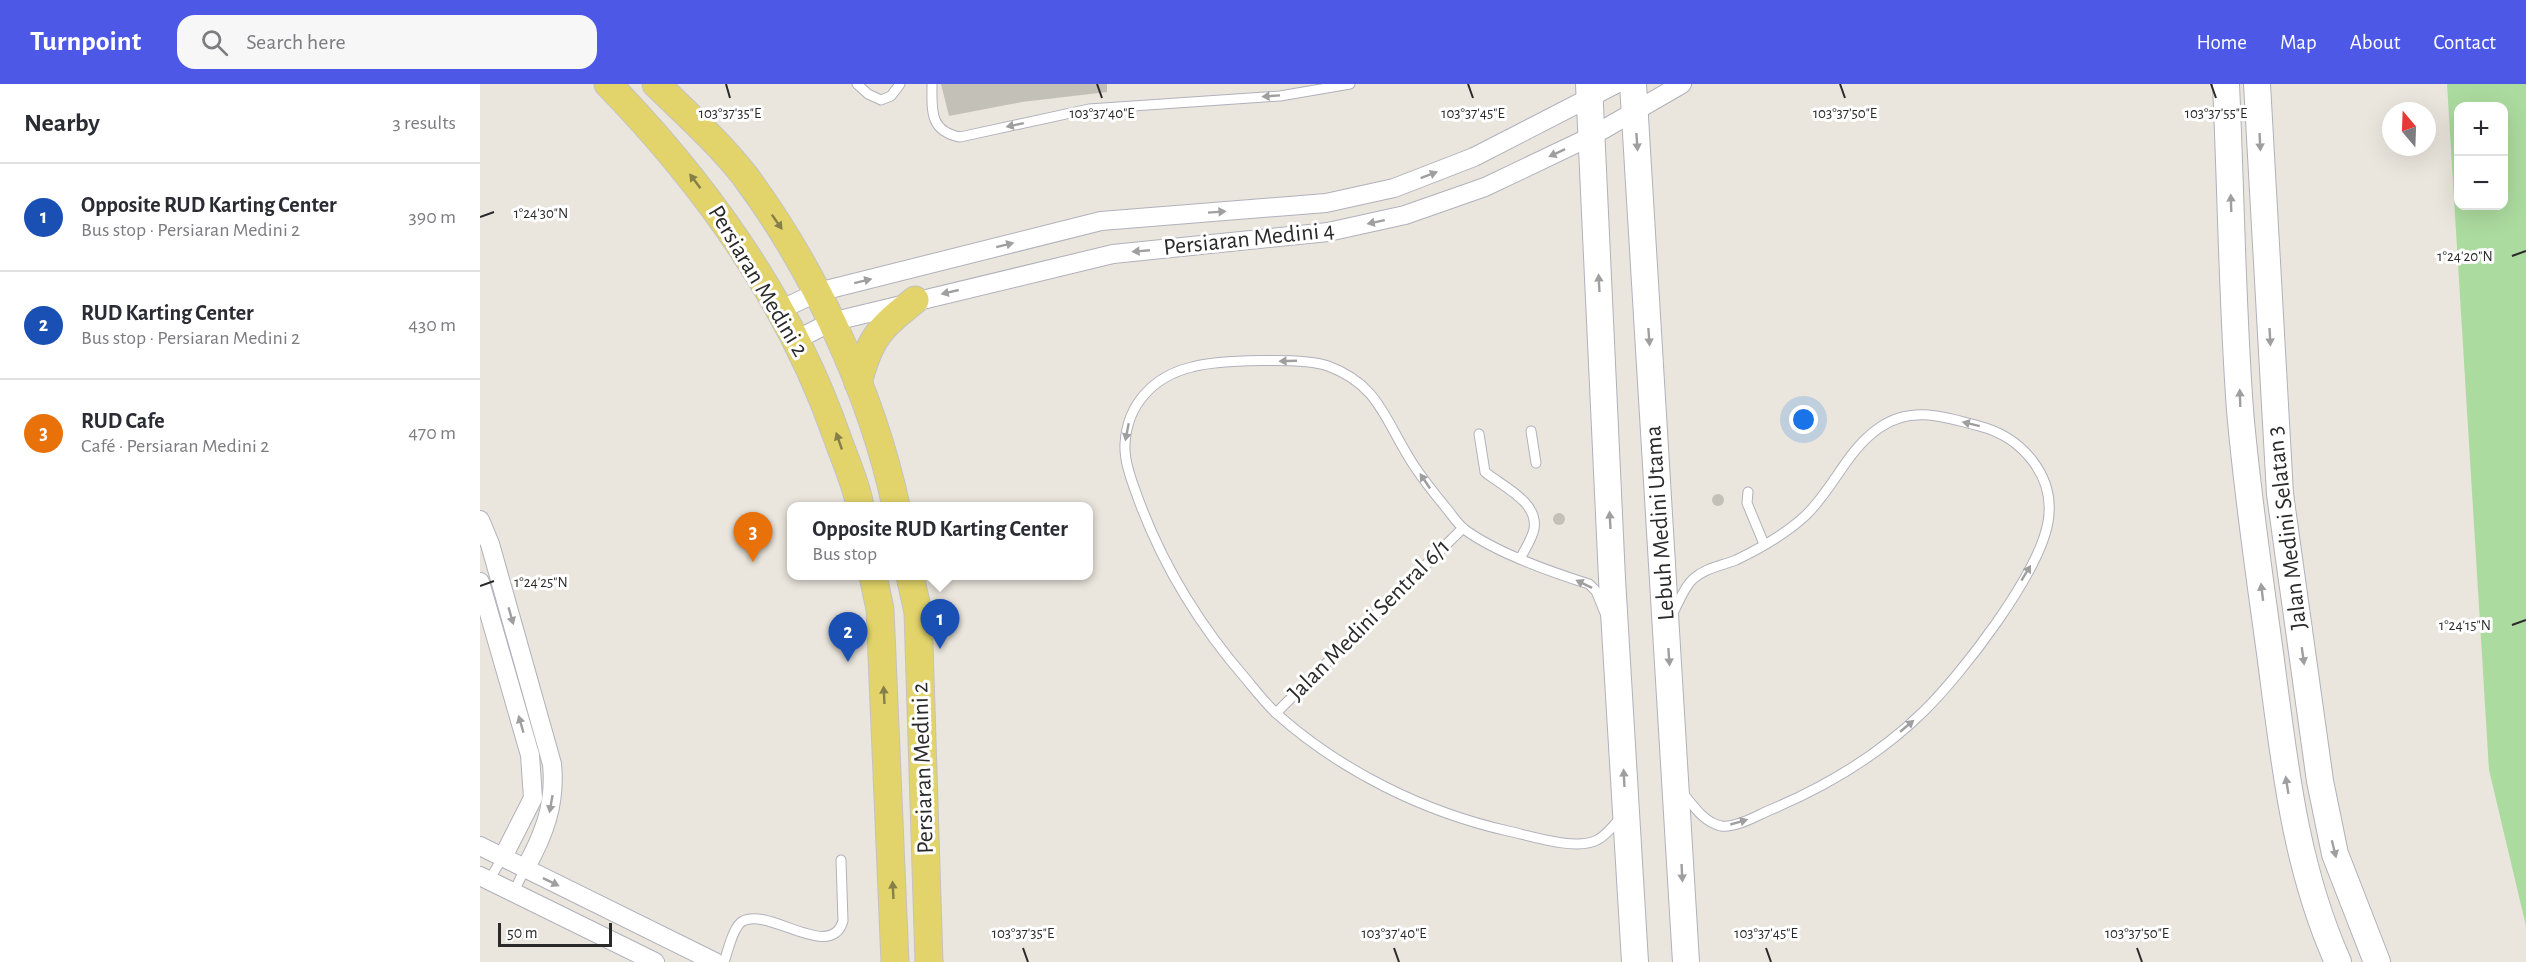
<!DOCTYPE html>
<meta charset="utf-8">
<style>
:root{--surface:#fff;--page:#f7f7f7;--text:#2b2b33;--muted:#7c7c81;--line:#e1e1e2;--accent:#4d58e7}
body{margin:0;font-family:"Alegreya Sans",sans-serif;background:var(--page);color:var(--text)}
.controls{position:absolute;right:18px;top:18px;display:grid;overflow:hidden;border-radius:12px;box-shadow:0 6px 24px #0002}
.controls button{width:54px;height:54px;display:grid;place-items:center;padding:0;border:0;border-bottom:2px solid var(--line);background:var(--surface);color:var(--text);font:30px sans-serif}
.compass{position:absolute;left:1902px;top:18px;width:54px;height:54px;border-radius:50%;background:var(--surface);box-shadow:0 6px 24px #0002;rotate:341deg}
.scale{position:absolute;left:18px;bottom:15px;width:114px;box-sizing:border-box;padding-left:6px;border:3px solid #2a2a2a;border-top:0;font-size:16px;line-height:21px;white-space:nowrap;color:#2a2a2a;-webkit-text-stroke:4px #fff;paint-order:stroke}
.you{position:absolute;left:1324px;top:336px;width:21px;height:21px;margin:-15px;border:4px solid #fff;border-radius:50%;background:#1a73e8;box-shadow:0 0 0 9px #1a73e833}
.badge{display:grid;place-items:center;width:39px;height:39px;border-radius:50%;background:var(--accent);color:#fff;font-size:20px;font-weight:700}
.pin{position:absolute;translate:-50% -50px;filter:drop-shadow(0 2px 3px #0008)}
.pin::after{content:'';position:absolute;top:32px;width:21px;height:18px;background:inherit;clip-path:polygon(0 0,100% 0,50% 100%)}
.popup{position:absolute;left:307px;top:418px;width:306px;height:78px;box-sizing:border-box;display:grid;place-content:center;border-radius:12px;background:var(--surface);filter:drop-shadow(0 2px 4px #0005);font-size:20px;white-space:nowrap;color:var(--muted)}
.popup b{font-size:22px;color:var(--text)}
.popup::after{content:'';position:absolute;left:50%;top:100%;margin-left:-12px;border:12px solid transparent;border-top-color:var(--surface)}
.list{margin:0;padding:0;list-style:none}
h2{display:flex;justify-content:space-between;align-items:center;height:78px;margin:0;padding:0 24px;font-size:26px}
h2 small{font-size:20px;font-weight:400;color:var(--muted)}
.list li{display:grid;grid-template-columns:39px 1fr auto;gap:18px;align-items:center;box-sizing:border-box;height:108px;padding:0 24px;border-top:2px solid var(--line)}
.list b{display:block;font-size:22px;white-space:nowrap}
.list p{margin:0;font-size:20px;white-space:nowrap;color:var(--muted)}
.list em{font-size:20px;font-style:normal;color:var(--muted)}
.icon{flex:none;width:33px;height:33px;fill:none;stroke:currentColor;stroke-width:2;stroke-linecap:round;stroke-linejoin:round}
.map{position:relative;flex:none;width:2046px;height:878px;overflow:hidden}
header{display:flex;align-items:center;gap:36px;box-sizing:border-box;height:84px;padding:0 30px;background:var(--accent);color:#fff}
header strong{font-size:28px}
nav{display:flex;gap:33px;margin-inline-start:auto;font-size:21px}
.search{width:420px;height:54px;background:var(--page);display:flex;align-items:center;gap:15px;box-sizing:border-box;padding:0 21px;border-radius:18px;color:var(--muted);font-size:22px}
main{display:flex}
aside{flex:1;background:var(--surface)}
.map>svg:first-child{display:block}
.green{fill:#acdb9f;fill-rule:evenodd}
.building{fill:#c3c0b8}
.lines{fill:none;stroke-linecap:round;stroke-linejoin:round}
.lane-casing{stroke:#b0b1bc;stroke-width:11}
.street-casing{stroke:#b0b1bc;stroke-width:20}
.secondary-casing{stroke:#b0b1bc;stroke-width:28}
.primary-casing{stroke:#c3c3c3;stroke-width:29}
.lane{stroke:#fff;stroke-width:9}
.street{stroke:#fff;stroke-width:18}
.secondary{stroke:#fff;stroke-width:26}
.primary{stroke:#e2d46a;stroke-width:27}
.oneway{fill:#9f9f9f}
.oneway2{fill:#867f4a}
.ticks{fill:none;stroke:#2a2a2a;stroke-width:2}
.labels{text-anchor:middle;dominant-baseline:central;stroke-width:6;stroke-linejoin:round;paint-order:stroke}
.street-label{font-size:24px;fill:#2a2a2a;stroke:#fff}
.ticks-label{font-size:15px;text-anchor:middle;fill:#2a2a2a;stroke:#fff;stroke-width:6;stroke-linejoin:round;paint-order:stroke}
</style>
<header>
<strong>Turnpoint</strong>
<div class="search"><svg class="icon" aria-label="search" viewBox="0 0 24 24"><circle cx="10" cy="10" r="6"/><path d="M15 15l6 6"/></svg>Search here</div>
<nav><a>Home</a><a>Map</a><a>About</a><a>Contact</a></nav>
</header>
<main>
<aside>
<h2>Nearby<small>3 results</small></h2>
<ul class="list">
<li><span class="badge" style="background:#1a4fb4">1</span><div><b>Opposite RUD Karting Center</b><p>Bus stop · Persiaran Medini 2</p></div><em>390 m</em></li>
<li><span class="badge" style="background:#1a4fb4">2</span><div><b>RUD Karting Center</b><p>Bus stop · Persiaran Medini 2</p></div><em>430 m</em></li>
<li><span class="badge" style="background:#e8710a">3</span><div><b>RUD Cafe</b><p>Café · Persiaran Medini 2</p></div><em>470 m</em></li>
</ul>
</aside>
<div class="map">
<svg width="2046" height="878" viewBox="0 0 2046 878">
<rect width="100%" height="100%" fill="#eae6dd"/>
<path class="green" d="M1967 0H2046V842L2009 686ZM1978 22H2024V122H1978Z"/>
<g class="building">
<path d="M461 0H627V8L542 18 469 32Z"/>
<circle cx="1238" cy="416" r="6"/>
<circle cx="1079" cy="435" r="6"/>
</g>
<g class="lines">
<g class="lane-casing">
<g id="lane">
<path d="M377 0 388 10 401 16 411 12 420 0"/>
<path d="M452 0C452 26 449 47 480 53L609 25 800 12 870 0"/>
<path d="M1051 347 1056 379"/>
<path d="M999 350 1005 388C1022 402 1059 418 1054 445 1052 455 1045 465 1040 475"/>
<path d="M1268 408 1267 419 1284 460"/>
<path d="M1125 529 1116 507 1109 500C1071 488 1016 469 984 445 977 439 972 431 967 425 953 408 939 391 928 372 904 333 897 300 848 282 824 273 737 276 712 283 674 292 647 320 645 360 644 379 653 400 659 417 684 484 720 542 766 595 776 607 786 620 797 630 861 687 944 728 1028 747 1051 752 1096 767 1117 756 1126 752 1134 740 1141 734"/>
<path d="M1192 531C1198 520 1204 503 1213 495 1225 484 1241 482 1256 476 1279 465 1308 448 1326 431 1354 404 1367 366 1399 344 1431 321 1465 333 1499 342 1542 353 1576 392 1568 438 1559 490 1482 590 1443 628 1400 670 1345 703 1290 726 1276 732 1256 744 1241 742 1223 738 1213 721 1202 708"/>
<path d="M796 629 983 444"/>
<path d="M9 796 23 773"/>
<path d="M33 809 45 785"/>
<path d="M244 878C248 867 253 842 263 837 289 823 351 878 363 837L361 776"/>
</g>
</g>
<g class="street-casing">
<g id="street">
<path d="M300 226 338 208 621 137 846 119 914 104 994 73 1136 0"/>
<path d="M316 256 351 238 633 170 848 148 925 131 1005 103 1112 52 1202 0"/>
<path d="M0 436 10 460 72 680C76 720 64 751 45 785"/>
<path d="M0 498 50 671 53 714 23 773"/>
<path d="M0 762 235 878"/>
<path d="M0 792 175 878"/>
</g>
</g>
<g class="secondary-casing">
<g id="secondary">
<path d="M1109 0 1132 495 1155 878"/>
<path d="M1153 0 1206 878"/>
<path d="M1746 0C1751 108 1752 218 1760 326 1767 408 1779 489 1790 569 1804 675 1814 780 1858 878"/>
<path d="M1777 0 1800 410 1840 697 1855 770 1897 878"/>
</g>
</g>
<g class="primary-casing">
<g id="primary">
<path d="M128 0C227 102 310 218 357 353 365 376 376 399 380 422"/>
<path d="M176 0C206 29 239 59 265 92 334 185 392 309 416 422"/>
<path d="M378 299C390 253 399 245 435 216"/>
<path d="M393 492 400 525 415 878"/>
<path d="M430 492 438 528 449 878"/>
</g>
</g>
<use href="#lane" class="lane"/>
<use href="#street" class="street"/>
<use href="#secondary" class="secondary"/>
<use href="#primary" class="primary"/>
</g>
<defs><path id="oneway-solid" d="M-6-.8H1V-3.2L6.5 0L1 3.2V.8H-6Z" transform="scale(1.5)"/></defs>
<g class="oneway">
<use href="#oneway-solid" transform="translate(791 12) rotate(176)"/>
<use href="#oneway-solid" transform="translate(535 41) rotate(168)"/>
<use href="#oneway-solid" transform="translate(1157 58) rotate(86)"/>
<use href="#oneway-solid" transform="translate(1780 58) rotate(87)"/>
<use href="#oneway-solid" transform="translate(1077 69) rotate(155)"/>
<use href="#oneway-solid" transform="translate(949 91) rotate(-21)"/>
<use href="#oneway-solid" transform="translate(1751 119) rotate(-92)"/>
<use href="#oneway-solid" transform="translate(737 128) rotate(-4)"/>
<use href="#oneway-solid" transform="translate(896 138) rotate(168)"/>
<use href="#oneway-solid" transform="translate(525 161) rotate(-14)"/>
<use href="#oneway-solid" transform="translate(661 167) rotate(175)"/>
<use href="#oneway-solid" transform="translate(383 197) rotate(-14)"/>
<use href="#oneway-solid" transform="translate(1119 199) rotate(-93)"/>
<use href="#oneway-solid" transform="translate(470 208) rotate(167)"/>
<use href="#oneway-solid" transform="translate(1169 253) rotate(86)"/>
<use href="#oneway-solid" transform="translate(1790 253) rotate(87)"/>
<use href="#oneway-solid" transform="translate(808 277) rotate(178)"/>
<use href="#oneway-solid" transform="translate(1760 314) rotate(-92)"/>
<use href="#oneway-solid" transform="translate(1491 340) rotate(-166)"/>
<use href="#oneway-solid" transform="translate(647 348) rotate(101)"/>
<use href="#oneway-solid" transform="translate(945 397) rotate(-124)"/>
<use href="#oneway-solid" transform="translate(1130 436) rotate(-93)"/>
<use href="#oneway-solid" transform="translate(1546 489) rotate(-59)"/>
<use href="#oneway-solid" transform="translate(1104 500) rotate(-154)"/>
<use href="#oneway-solid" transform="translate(1782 508) rotate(-97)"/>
<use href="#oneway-solid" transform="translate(31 532) rotate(74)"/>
<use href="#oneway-solid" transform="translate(1823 572) rotate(82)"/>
<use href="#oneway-solid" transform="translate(1189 573) rotate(86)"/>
<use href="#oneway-solid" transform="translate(41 640) rotate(-106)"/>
<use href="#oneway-solid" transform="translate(1427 642) rotate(-40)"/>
<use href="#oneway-solid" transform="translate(1144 694) rotate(-93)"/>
<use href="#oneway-solid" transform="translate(1807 701) rotate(-99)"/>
<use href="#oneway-solid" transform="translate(71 720) rotate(100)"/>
<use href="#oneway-solid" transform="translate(1259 738) rotate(-16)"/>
<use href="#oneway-solid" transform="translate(1854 765) rotate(76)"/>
<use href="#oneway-solid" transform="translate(1202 789) rotate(87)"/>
<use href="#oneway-solid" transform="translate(71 798) rotate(26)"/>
</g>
<g class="oneway2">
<use href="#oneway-solid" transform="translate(215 97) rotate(-127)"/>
<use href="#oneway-solid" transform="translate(297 138) rotate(55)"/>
<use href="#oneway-solid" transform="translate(359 357) rotate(-109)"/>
<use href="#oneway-solid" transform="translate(404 611) rotate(-93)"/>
<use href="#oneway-solid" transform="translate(413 806) rotate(-93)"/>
</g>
<path class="ticks" d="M246 0 250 14M617 0 622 14M988 0 993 14M1360 0 1365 14M1731 0 1736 14M0 133 14 128M2032 172 2046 167M0 502 14 497M2032 541 2046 536M543 864 548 878M914 864 919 878M1286 864 1291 878M1657 864 1662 878"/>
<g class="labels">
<g class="street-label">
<text transform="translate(769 155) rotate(-6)">Persiaran Medini 4</text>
<text transform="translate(278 197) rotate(59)">Persiaran Medini 2</text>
<text transform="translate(1180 439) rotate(-94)">Lebuh Medini Utama</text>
<text transform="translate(1807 444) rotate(-97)">Jalan Medini Selatan 3</text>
<text transform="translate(889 536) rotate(-45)">Jalan Medini Sentral 6/1</text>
<text transform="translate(443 684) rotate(-92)">Persiaran Medini 2</text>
</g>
</g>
<g class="ticks-label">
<text x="1736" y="34">103°37'55"E</text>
<text x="250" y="34">103°37'35"E</text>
<text x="622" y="34">103°37'40"E</text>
<text x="993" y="34">103°37'45"E</text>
<text x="1365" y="34">103°37'50"E</text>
<text x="61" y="134">1°24'30"N</text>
<text x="1985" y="177">1°24'20"N</text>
<text x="61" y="503">1°24'25"N</text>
<text x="1985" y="546">1°24'15"N</text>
<text x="543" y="854">103°37'35"E</text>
<text x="914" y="854">103°37'40"E</text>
<text x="1286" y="854">103°37'45"E</text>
<text x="1657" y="854">103°37'50"E</text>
</g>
</svg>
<div class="controls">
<button>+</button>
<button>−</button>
</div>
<svg class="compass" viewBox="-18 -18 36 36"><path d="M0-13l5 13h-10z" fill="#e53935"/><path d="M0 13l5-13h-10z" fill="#7c7c81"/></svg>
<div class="scale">50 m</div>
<div class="you"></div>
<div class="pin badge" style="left:460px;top:565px;background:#1a4fb4">1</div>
<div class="popup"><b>Opposite RUD Karting Center</b>Bus stop</div>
<div class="pin badge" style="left:368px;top:578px;background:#1a4fb4">2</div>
<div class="pin badge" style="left:273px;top:478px;background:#e8710a">3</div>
</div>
</main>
